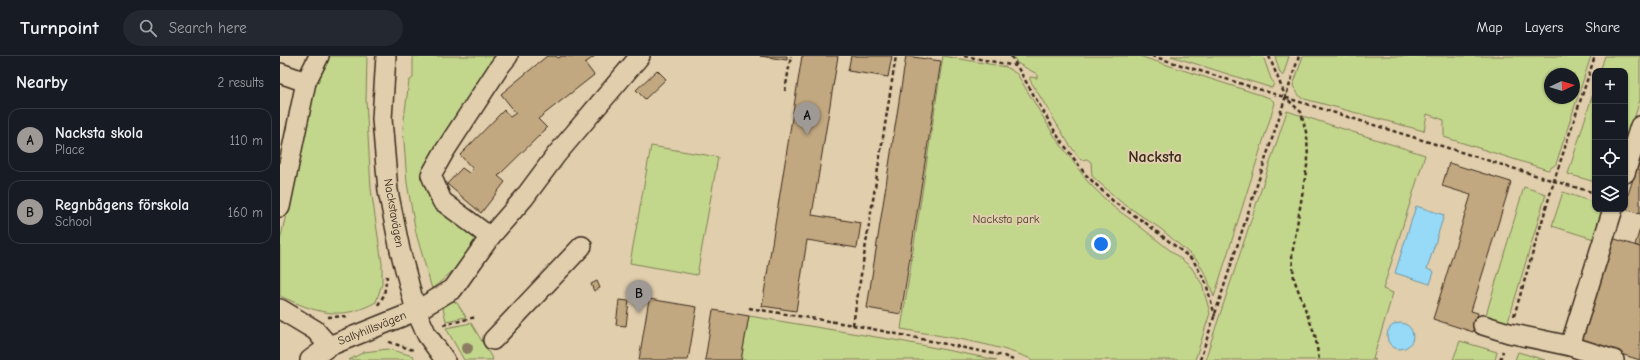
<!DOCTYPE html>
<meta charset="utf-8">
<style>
:root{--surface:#171b24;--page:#242831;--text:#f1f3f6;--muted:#9ea1a6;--line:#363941;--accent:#9f9995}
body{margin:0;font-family:"Comic Neue",sans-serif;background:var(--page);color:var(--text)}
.controls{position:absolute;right:12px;top:12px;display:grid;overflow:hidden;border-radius:8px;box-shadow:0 1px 3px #0004}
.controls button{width:36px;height:36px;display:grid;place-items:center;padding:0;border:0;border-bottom:1px solid var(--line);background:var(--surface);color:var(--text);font:20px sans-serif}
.compass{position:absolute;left:1264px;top:12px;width:36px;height:36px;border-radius:50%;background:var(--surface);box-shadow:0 1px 3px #0004;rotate:86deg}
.you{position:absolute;left:821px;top:188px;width:14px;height:14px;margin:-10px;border:3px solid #fff;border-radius:50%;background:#1a73e8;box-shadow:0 0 0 6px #1a73e833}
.badge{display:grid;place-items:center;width:26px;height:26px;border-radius:50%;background:var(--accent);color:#111;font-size:13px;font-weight:700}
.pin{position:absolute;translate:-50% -33px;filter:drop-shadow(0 1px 2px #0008)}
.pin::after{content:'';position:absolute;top:21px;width:14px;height:12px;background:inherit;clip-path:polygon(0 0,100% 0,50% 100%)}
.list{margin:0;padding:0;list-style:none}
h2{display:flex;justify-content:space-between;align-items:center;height:52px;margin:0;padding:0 16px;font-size:17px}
h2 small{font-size:13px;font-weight:400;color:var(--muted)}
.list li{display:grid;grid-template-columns:26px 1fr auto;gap:12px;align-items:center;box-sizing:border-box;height:64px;margin:0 8px 8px;padding:0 8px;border:1px solid var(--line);border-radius:12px}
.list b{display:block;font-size:15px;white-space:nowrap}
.list p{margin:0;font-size:13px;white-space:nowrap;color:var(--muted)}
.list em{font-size:13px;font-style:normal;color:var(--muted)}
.icon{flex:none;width:22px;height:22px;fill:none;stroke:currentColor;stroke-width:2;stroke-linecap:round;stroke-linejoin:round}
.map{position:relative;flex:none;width:1360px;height:304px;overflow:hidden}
header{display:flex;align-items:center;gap:24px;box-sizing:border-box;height:56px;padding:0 20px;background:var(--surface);border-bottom:1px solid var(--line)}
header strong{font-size:19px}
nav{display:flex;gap:22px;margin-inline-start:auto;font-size:14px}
.search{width:280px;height:36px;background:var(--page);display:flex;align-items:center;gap:10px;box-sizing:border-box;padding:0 14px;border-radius:22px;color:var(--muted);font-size:15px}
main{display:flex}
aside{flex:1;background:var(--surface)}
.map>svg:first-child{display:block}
.green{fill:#c3d78c;stroke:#7f8055;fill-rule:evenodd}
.water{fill:#96daf8;stroke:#7294a1}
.building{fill:#c2a880;stroke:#3b2a1e}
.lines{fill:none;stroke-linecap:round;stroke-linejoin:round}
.minor-casing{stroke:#3b2a1e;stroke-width:22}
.path{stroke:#3b2a1e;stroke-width:2.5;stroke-dasharray:4 3;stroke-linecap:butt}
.minor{stroke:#e0ceac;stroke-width:19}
.tree{fill:#8d7d64}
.labels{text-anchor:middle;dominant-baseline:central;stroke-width:4;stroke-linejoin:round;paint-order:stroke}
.street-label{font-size:12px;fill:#3b2a1e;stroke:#e0ceac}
.park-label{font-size:12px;fill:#493b29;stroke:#e0ceac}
.district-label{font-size:16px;font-weight:bold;fill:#3b2a1e;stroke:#e0ceac}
</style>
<header>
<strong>Turnpoint</strong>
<div class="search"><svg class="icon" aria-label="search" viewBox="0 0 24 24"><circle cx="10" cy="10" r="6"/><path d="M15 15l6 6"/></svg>Search here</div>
<nav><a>Map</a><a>Layers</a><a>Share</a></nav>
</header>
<main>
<aside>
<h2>Nearby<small>2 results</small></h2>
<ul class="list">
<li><span class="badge">A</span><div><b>Nacksta skola</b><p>Place</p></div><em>110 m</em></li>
<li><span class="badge">B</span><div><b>Regnbågens förskola</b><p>School</p></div><em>160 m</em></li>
</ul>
</aside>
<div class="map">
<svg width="1360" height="304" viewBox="0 0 1360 304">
<rect width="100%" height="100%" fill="#e0ceac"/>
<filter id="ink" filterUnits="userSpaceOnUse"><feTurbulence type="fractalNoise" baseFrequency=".025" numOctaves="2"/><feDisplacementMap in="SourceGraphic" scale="8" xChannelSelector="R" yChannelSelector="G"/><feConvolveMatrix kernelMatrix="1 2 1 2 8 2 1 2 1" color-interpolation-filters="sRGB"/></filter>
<g filter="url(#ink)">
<g class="green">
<path d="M47 0H87L86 44 91 133 102 208V228L96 246C60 266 36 256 0 240V185L35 31Z"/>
<path d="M133 0H221L147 119 203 180 175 213 152 233 136 177 127 127 123 71 129 25 133 22Z"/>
<path d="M663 0 726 11 737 18 775 81 808 126 832 150 853 165 911 211 922 228 930 257 915 304H754C712 286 665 281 621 273Z"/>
<path d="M733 0H859L990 42 995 47 934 241 927 221 917 204 881 173 841 146 812 120 811 106 807 103 801 104 789 88 750 24V21L757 22V18L737 7Z"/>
<path d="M891 0H983L991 23 994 27 992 32Z"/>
<path d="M995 0H1009L1003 20 1000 17Z"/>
<path d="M1023 0H1311L1276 108 1268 114 1164 81V64L1147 58 1144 75 1021 42 1013 30ZM1270 18H1294V42H1270Z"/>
<path d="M1325 0H1360V44L1345 92V15H1320Z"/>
<path d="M1315 31V126L1288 118Z"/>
<path d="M1007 55 1145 99 1103 233 1113 237 1093 303 1096 304H925Z"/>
<path d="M371 90 438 101 417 219 350 207Z"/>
<path d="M1244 131 1266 138 1225 276 1203 269Z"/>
<path d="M1283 136 1315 147V153H1326L1317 184 1272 170Z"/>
<path d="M173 245 177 247 186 261 166 265 163 252 167 247Z"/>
<path d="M469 260 620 285 717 304H461Z"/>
<path d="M191 267 213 304H184L166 272Z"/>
<path d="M1180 285 1217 296 1215 304H1173Z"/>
<path d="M108 293 133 300 135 304H69L84 296Z"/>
<path d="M1238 296 1265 304H1235Z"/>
</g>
<g class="water">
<path d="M1136 150 1164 159 1147 213 1154 216 1150 228 1115 217Z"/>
<circle cx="1120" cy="280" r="13"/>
</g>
<g class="building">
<path d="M267 0H276L278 2 282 0H315L305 7 314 19 258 63 267 72 218 120 225 126 201 157 167 128 182 112 189 117 193 113 180 99 224 54 230 61 236 57 221 38Z"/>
<path d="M480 0H507V4Z"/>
<path d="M522 0H558L532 159 581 167 577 192 527 184 516 255 482 250Z"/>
<path d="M571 0H612L608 21 568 15Z"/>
<path d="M626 0 661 5 621 258 587 252Z"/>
<path d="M377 14 386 23 365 43 356 34Z"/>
<path d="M1360 101V158L1345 153V148Z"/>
<path d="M1169 107 1231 126 1191 255 1198 257 1193 276 1153 263 1191 139 1162 130Z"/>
<path d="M1360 173V191L1355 189Z"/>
<path d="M1332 182 1360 191V304L1299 285Z"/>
<path d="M317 225 320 232 314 235 311 228Z"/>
<path d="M369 243 417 251 408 304H359Z"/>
<path d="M339 244 349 245 346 270 336 269Z"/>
<path d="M433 254 469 260 461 304H425Z"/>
</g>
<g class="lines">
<g class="minor-casing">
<g id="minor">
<path d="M106 0 102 63 108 135 120 194 136 255 147 279 165 304"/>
<path d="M0 17 26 26"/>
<path d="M1345 117 1360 70"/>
<path d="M0 151 26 26 39 0"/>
<path d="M210 181 162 145 151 119 164 96 220 10 228 0"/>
<path d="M0 253 35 274 49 290"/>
<path d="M1203 269 1229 277 1290 290 1334 304"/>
<path d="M213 284 302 190"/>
<path d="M1290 290 1333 153"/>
<path d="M30 304 49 290 136 255 173 233 210 181 244 142 276 99 360 0"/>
</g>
</g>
<g class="path">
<path d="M684 0 736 10"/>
<path d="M731 0 777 79 805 118 835 147 863 165 913 204 926 227 935 260"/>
<path d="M872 0 1274 125 1315 0"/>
<path d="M989 0 1006 42 1021 56 1027 80 1028 104 1012 199 1014 223 1035 279 1039 304"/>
<path d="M505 35 511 0"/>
<path d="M98 249 104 239 107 220"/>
<path d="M469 252 573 269 724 300 733 304"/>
<path d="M1234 260 1274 125 1315 137"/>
<path d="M48 261 69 260"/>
<path d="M163 269 196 261"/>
<path d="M573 269 616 0"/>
<path d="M109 286 133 294"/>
<path d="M920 304 1019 0"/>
<path d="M1220 304 1223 295"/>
</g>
<use href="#minor" class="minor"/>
</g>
<circle class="tree" cx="187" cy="292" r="6"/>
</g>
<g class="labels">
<g class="street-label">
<text transform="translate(114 157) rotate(80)">Nackstavägen</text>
<text transform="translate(92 272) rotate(-22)">Sallyhillsvägen</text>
</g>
<g class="park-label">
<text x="726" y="163">Nacksta park</text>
</g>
<g class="district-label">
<text x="875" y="101">Nacksta</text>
</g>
</g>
</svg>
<div class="controls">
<button>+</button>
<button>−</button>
<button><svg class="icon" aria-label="locate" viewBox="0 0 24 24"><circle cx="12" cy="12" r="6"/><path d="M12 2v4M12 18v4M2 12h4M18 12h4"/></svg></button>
<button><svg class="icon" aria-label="layers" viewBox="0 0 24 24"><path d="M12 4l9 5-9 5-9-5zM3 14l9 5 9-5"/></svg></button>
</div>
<svg class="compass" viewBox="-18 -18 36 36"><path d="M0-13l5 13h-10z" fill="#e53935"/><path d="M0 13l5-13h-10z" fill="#9ea1a6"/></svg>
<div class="you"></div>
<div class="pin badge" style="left:527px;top:79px">A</div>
<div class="pin badge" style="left:359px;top:257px">B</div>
</div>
</main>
